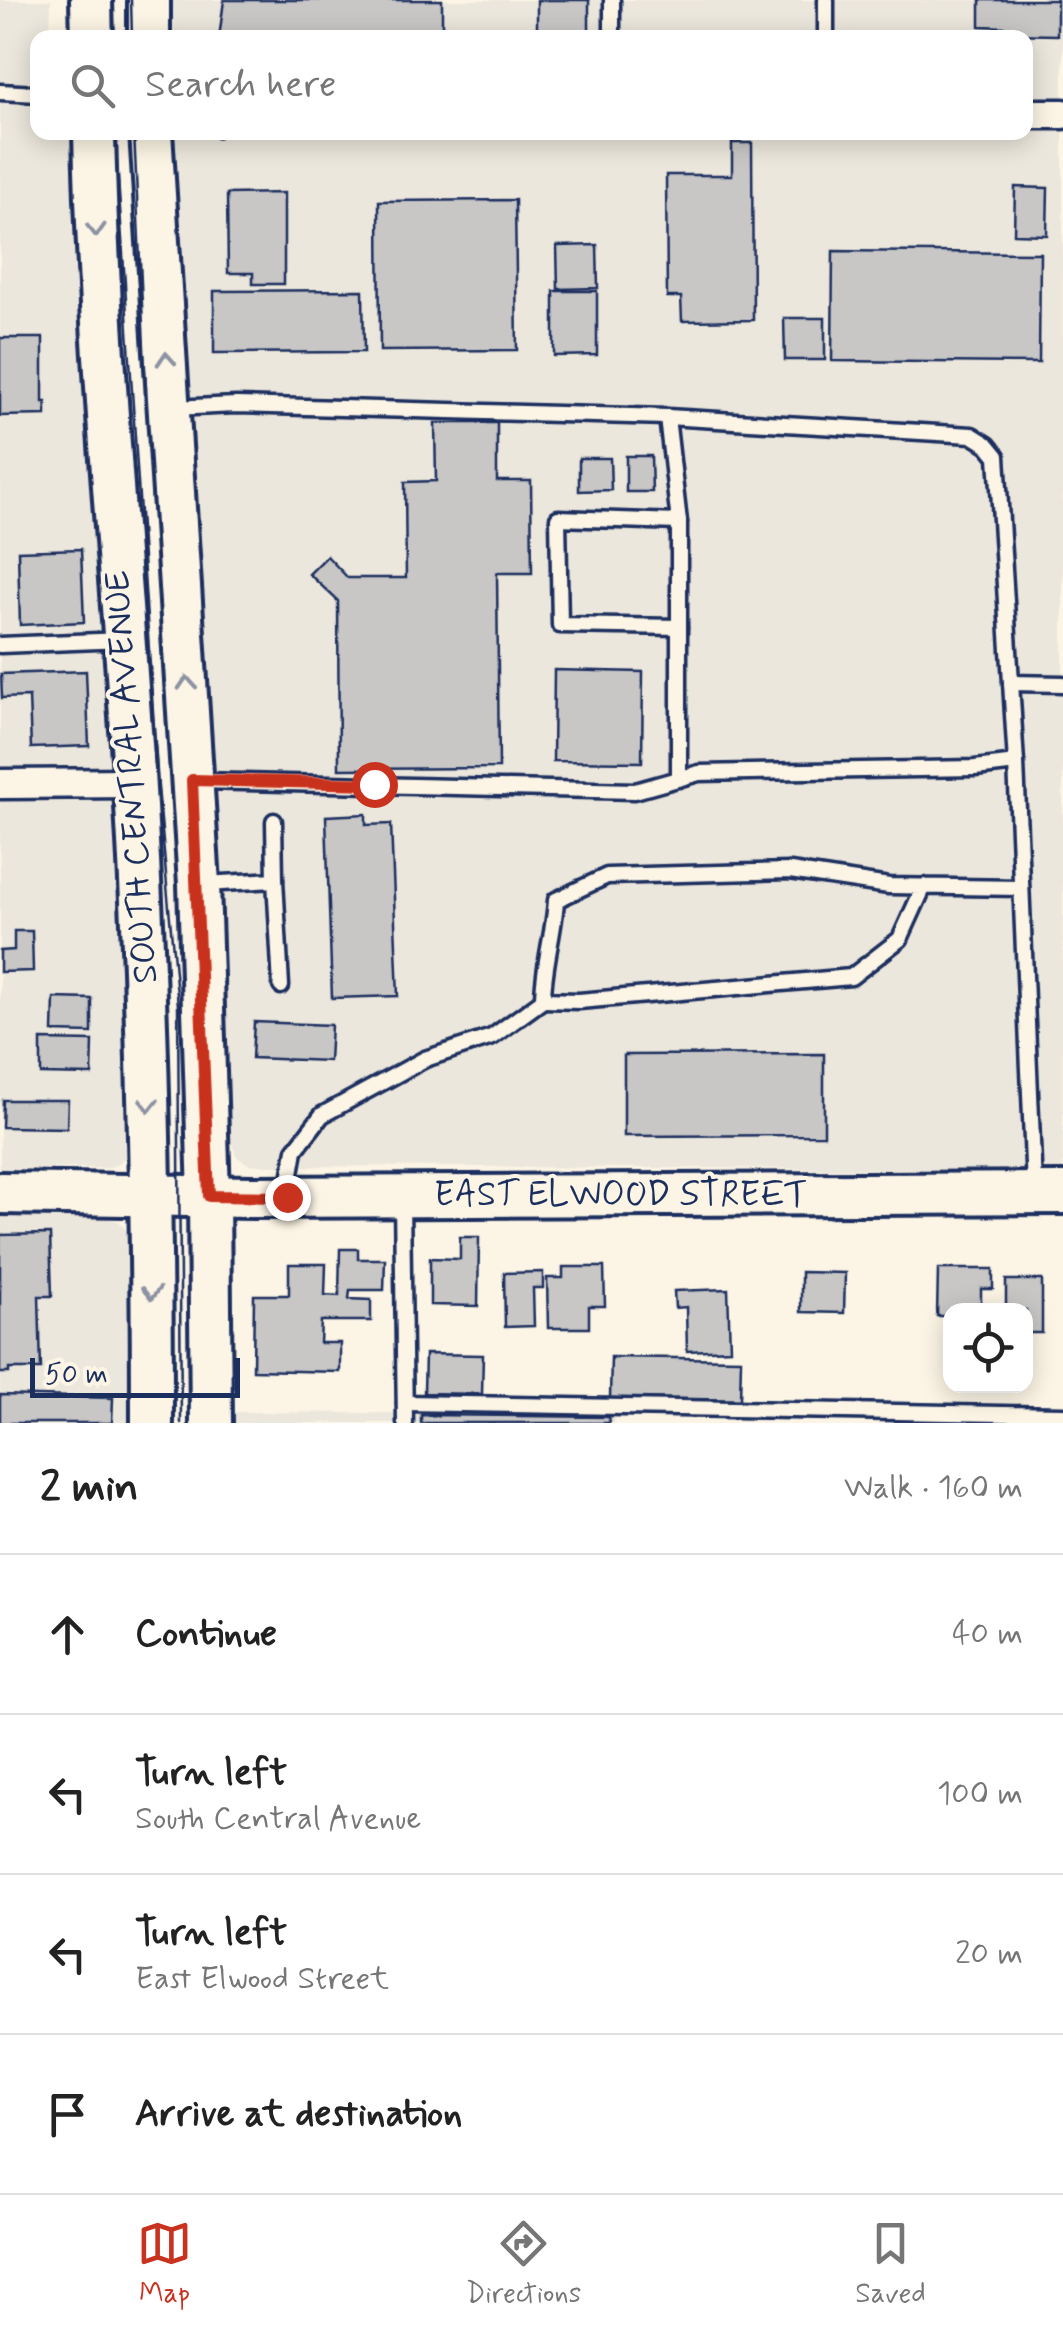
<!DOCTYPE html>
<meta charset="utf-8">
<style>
:root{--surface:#fff;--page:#f6f6f6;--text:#222;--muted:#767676;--line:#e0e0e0;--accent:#c8321e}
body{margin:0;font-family:Mynerve,sans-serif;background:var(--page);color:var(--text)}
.controls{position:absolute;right:30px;bottom:30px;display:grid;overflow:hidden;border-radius:20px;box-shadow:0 5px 25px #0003}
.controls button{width:90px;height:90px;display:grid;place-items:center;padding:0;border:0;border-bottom:2px solid var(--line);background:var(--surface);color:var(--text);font:50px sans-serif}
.scale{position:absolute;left:30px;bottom:25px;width:210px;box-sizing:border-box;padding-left:10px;border:5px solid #1b2f5e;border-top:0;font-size:28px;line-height:35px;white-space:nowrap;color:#1b2f5e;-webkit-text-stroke:8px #fcf5e5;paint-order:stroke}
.stop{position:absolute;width:30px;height:30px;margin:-22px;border:8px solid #c8321e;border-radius:50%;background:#fff}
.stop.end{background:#c8321e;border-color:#fff;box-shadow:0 2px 10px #0008}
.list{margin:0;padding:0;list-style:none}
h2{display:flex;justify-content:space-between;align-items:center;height:130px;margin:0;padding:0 40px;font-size:42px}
h2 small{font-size:32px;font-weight:400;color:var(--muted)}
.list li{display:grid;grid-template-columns:65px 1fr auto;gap:30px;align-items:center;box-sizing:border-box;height:160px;padding:0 40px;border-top:2px solid var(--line)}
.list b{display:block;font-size:38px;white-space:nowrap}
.list p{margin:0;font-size:32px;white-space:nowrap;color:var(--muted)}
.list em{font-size:32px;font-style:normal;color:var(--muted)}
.icon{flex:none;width:55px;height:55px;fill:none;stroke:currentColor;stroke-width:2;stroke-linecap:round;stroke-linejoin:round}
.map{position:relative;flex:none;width:1063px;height:1423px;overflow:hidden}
.search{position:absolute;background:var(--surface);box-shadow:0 5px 25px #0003;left:30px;right:30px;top:30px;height:110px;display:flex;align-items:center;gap:25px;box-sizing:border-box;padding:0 35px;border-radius:20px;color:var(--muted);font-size:38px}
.sheet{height:770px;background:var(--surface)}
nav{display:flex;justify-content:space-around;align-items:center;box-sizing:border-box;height:140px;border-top:2px solid var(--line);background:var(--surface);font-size:28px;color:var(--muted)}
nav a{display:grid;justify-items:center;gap:5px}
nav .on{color:var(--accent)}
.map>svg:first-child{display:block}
.built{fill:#ece7dc}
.building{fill:#c8c7c6;stroke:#1b2f5e;stroke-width:2.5}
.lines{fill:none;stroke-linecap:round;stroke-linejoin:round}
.lane-casing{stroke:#1b2f5e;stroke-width:21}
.street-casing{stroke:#1b2f5e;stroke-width:35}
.secondary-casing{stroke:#1b2f5e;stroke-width:48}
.path{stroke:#1b2f5e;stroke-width:5;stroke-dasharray:8 8;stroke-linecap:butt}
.lane{stroke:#fcf5e5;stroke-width:14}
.street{stroke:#fcf5e5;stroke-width:28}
.secondary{stroke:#fcf5e5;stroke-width:40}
.tram{stroke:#1b2f5e;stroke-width:2.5}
.oneway{stroke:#8c92a2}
.route{stroke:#c8321e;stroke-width:12}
.labels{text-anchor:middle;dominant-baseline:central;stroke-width:8;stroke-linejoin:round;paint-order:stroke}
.street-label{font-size:35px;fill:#1b2f5e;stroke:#fcf5e5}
</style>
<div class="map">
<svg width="1063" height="1423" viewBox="0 0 1063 1423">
<rect width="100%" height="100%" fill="#fcf5e5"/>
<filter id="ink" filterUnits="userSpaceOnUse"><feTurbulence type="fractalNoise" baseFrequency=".01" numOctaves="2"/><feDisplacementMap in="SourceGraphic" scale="20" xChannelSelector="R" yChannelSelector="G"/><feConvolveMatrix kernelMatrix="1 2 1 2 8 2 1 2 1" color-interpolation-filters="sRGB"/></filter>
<g filter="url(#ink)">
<g class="built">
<path d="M0 0H51L50 37 38 38V132L68 133 73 155 96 592 112 723 127 901 130 1150 119 1164 107 1168 0 1169Z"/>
<path d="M173 0H1063V1170L267 1166 248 1164 236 1156 231 1138 224 955 177 208 175 133 1026 132V38H174Z"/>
<path d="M0 1217 103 1218 119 1221 136 1244 137 1423H0Z"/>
<path d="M231 1412 614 1415V1423H231Z"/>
</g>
<g class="building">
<path d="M224 0H442V38H219Z"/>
<rect x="537" y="0" width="52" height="38"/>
<path d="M980 0H1057V35L1003 34 1004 27 980 26Z"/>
<path d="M732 143H752L753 320 682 321 681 297H667L666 175H732Z"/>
<path d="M1015 187 1048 188 1047 235 1014 234Z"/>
<path d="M284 193V284H253V273H228L227 194Z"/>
<path d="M515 200 517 350 380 351 379 201Z"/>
<path d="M597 245 598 288 558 289 557 246Z"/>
<path d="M833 251 1040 253 1039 363 832 361Z"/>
<path d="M363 290 364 352 214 353V291Z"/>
<path d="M554 291H597V355L554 356Z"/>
<path d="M784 318H825V360H785Z"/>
<path d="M0 338H43V402H46V415L0 416Z"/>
<path d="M435 423H497V481H531L532 573H497L499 768 339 769 338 601 309 574 327 556 348 578H406L405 482 436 481Z"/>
<path d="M626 456H651L652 492H626Z"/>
<path d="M579 458H610L611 490 579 491Z"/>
<path d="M81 549 84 622 20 625 18 551Z"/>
<path d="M554 670 643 672 642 762 553 761Z"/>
<path d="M86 671 89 746 31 748 29 697 2 698 1 674Z"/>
<path d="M366 814V825L391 824 398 996 332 998 326 816Z"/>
<path d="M14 931H32L33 971 0 972V951L14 950Z"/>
<path d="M54 998 92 999V1033L53 1032Z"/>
<path d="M254 1022 331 1025 329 1061 252 1058Z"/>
<path d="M41 1040 93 1041 92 1075 41 1074Z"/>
<path d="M824 1054V1135L624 1136V1055Z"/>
<path d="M3 1100H68L67 1128 2 1127Z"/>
<path d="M50 1234 52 1296H39L41 1369H9V1373H0V1235Z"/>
<path d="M460 1237H479L478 1306 430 1305V1258L460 1259Z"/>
<path d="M340 1249H358V1259H385L384 1290H350L349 1299 371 1300V1321H321L320 1343H340V1372L253 1370 254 1295H289V1264H326L325 1295 339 1296Z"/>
<path d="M563 1267H604L605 1306H589V1328H548L547 1278H563Z"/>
<path d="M938 1269H993V1289H981V1310H950V1316H937Z"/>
<path d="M543 1272V1288H533L534 1326 505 1327 504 1273Z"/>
<path d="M801 1272 845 1273 844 1313 801 1312Z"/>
<path d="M1006 1280H1042V1333H1026V1310H1006Z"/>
<path d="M728 1289 730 1349 687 1351 686 1307 675 1308 674 1291Z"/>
<path d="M425 1354 483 1355 482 1394 424 1393Z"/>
<path d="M611 1357 741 1359 740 1400 610 1398Z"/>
<path d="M0 1395 113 1398 112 1423H0Z"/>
<path d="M421 1415 609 1417V1423H421Z"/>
</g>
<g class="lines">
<g class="lane-casing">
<g id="lane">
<path d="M826 0V38"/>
<path d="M612 38V0"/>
<path d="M0 92 38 94"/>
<path d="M173 408 236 405 667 417"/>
<path d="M679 522 558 518 560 625 679 627"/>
<path d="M0 645 123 640"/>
<path d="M1011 683 1063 684"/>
<path d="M1016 763 1034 1188"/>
<path d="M198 781 635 791 699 773 975 768 1016 763 997 456 988 445 972 435 667 417 679 522V779"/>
<path d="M275 880 281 986"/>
<path d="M204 884 275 880 274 821"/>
<path d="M924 886 900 939 851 977 579 1001 543 1000C543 966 554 934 556 900L607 876 790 871 889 886 1021 888"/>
<path d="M288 1191 295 1150 322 1115 425 1059 492 1037 543 1000"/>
<path d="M402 1201 405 1423"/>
<path d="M405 1403 1063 1415"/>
</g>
</g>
<g class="street-casing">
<g id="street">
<path d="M1026 114H1063"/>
<path d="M0 784 135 783"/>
</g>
</g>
<g class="secondary-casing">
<g id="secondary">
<path d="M91 0 92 38"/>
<path d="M149 0V38"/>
<path d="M94 132C99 352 121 570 135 789 148 1000 152 1211 152 1423"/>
<path d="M151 132 199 884 209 1196 211 1423"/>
<path d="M0 1193 252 1197 1063 1193"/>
</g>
</g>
<path class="path" d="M217 132V139"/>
<use href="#lane" class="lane"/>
<use href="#street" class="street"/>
<use href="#secondary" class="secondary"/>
<g class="tram">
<path d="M113 0V38"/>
<path d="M131 0 132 38"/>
<path d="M115 132 158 787 178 1006 181 1423"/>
<path d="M134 132 146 390"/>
</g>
</g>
<defs><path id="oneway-chevron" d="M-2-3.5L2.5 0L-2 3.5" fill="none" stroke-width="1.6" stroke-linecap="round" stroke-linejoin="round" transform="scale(2.5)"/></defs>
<g class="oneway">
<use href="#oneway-chevron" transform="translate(96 230) rotate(88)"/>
<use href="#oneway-chevron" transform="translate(166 359) rotate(-94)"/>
<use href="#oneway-chevron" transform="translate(187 683) rotate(-94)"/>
<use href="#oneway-chevron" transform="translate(149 1105) rotate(90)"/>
<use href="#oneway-chevron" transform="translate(151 1293) rotate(89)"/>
</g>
</g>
<g class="lines" filter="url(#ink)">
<path class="route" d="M287 1197 209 1196 192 780 374 784"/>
</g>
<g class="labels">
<g class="street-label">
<text transform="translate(132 777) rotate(-94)">SOUTH CENTRAL AVENUE</text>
<text x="621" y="1195">EAST ELWOOD STREET</text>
</g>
</g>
</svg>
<div class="controls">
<button><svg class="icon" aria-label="locate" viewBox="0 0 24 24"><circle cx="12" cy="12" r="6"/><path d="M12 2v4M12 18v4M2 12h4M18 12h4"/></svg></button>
</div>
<div class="scale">50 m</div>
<div class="stop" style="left:374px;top:784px"></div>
<div class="stop end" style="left:287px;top:1197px"></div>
<div class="search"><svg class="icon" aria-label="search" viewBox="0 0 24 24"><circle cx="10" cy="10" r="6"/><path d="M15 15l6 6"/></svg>Search here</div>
</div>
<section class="sheet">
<h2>2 min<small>Walk · 160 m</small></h2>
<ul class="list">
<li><svg class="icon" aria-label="ahead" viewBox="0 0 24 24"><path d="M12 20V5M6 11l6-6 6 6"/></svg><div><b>Continue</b></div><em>40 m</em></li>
<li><svg class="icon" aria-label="left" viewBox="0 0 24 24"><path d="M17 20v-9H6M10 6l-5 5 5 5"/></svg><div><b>Turn left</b><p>South Central Avenue</p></div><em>100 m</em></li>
<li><svg class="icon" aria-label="left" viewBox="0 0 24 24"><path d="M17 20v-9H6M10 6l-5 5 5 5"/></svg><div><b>Turn left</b><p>East Elwood Street</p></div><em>20 m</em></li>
<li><svg class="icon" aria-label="arrive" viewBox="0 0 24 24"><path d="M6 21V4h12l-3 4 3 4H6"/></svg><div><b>Arrive at destination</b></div></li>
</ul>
</section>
<nav>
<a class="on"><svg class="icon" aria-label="map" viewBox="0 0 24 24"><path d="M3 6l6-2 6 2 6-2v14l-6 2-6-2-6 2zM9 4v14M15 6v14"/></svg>Map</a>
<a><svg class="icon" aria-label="directions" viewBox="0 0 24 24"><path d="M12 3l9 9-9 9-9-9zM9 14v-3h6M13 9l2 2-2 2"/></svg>Directions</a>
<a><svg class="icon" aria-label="saved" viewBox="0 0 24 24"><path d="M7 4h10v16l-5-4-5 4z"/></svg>Saved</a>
</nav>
